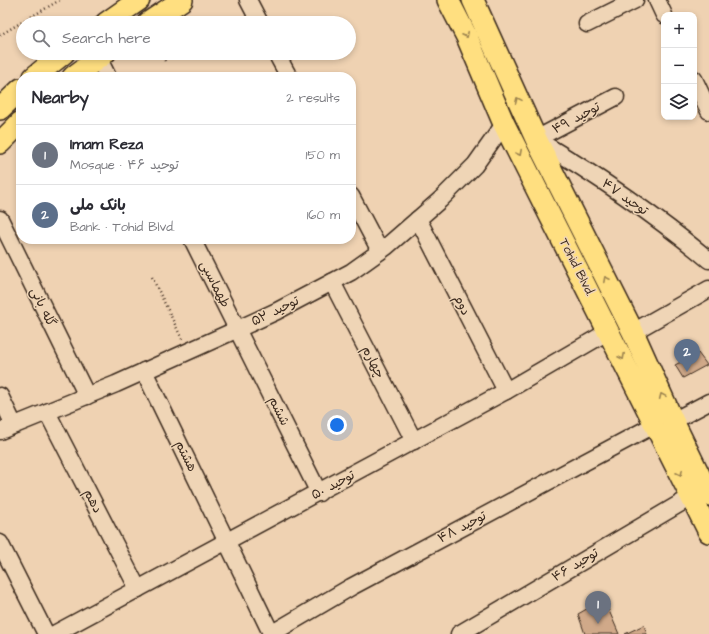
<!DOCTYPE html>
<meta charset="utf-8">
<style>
:root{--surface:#fff;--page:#f2f2f3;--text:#2b2b33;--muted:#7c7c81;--line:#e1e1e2;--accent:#2563eb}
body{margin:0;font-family:"Architects Daughter","Playpen Sans Arabic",sans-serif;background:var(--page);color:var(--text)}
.controls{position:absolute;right:12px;top:12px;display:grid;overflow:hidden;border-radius:8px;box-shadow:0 2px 6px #0003}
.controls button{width:36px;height:36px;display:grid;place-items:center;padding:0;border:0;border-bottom:1px solid var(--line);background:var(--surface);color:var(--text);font:20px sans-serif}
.you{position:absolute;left:337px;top:425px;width:14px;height:14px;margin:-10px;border:3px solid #fff;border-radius:50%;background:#1a73e8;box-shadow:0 0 0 6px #1a73e833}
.badge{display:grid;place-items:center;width:26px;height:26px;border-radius:50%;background:var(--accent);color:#fff;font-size:13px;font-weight:700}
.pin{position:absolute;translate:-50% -33px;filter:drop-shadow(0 1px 2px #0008)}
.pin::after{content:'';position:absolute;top:21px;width:14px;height:12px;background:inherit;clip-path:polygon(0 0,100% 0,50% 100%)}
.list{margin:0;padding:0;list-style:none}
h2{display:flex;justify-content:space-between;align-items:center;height:52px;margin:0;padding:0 16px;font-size:17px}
h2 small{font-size:13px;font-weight:400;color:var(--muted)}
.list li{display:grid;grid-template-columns:26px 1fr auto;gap:12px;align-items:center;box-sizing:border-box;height:60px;padding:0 16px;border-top:1px solid var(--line)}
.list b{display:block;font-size:15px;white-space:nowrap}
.list p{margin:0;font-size:13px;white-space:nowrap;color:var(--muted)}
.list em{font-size:13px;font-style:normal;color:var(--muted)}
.icon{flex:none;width:22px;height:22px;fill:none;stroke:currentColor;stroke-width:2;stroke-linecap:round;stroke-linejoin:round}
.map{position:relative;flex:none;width:709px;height:634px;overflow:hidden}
.search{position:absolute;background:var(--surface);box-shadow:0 2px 6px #0003;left:16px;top:16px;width:340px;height:44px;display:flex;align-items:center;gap:10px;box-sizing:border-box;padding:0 14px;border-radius:22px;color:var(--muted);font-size:15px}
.panel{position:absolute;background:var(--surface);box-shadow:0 2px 6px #0003;left:16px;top:72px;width:340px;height:172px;border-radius:16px}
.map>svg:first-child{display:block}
.building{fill:#d0a989;stroke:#3b2a1e}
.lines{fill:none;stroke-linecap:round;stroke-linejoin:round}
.minor-casing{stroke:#3b2a1e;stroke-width:19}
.major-casing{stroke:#3b2a1e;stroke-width:24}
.path{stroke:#3b2a1e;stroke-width:2.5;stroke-dasharray:1 3;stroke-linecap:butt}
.minor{stroke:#efd5b6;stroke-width:16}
.major{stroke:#ffdf80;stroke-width:21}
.oneway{stroke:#9d844f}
.labels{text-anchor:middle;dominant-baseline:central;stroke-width:3;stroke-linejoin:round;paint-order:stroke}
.street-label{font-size:13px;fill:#3b2a1e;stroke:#efd5b6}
</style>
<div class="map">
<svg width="709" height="634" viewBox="0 0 709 634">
<rect width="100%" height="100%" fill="#efd2b2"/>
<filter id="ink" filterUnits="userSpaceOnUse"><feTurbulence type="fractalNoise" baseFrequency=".025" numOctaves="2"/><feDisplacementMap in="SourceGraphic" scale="8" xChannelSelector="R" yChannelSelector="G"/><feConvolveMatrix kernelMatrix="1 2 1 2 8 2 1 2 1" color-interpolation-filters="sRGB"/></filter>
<g filter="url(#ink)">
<g class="building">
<path d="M698 353 707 365 683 378 675 365Z"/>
<path d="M604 599 619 634H585L578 614Z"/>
<path d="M644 625 647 634H625Z"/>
</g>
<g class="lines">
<g class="minor-casing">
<g id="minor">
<path d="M248 0 260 23"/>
<path d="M657 0 664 15"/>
<path d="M587 24 635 0"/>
<path d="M276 53 289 77"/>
<path d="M98 57 108 77"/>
<path d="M694 79 709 111"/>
<path d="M536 139C596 175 655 215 709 260"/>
<path d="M536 139 616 97"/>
<path d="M351 196 380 251"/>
<path d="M0 219 87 396"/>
<path d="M418 219 506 391"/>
<path d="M192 239 319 493"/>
<path d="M332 282 414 441"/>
<path d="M633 332 709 289"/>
<path d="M144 371 271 633"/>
<path d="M0 396 14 425"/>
<path d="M47 412 138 589"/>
<path d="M673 421 709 402"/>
<path d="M0 431 116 384 238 329 277 311 351 272 386 247 440 200 475 165 504 124"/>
<path d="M0 543 46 634"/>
<path d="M54 634 506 391 609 331"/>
<path d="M271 634 351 587 656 424"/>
<path d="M459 634 691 497"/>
</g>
</g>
<g class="major-casing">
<g id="major">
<path d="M448 0 467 37 504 124 709 532"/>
<path d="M473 0 536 139 633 332 673 421 709 495"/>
<path d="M106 23 139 0"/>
<path d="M148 23 182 0"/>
<path d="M34 77 64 53"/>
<path d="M73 77 105 53"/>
<path d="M0 109 21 89"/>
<path d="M0 143 21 122"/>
</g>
</g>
<g class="path">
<path d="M0 35 60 0"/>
<path d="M161 53 166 63"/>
<path d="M152 277 182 339"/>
</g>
<use href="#minor" class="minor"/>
<use href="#major" class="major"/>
</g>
<defs><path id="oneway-chevron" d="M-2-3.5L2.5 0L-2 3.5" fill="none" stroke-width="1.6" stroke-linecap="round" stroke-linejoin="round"/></defs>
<g class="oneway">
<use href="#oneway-chevron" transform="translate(466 35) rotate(64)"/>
<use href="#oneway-chevron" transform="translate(518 100) rotate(-114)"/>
<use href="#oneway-chevron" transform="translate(519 153) rotate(63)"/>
<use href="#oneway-chevron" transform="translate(606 279) rotate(-117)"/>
<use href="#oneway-chevron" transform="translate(622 357) rotate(63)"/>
<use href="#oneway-chevron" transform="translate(662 396) rotate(-114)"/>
<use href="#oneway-chevron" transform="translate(680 473) rotate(64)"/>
</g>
</g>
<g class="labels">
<g class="street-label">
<text transform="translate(576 118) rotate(-28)">توحید ۴۹</text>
<text transform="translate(625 197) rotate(35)">توحید ۴۷</text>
<text transform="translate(577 267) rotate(63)">Tohid Blvd.</text>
<text transform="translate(215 284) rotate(63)">طهماسبی</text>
<text transform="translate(462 305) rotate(63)">دوم</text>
<text transform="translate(43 307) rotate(64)">گله بانی</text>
<text transform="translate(275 311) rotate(-26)">توحید ۵۲</text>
<text transform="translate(373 362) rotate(63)">چهارم</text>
<text transform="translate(279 411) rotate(64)">ششم</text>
<text transform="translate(186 456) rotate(64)">هشتم</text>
<text transform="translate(333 485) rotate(-28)">توحید ۵۰</text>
<text transform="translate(93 501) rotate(63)">دهم</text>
<text transform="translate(462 527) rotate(-28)">توحید ۴۸</text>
<text transform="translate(575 565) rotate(-31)">توحید ۴۶</text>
</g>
</g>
</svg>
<div class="controls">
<button>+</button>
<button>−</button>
<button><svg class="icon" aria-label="layers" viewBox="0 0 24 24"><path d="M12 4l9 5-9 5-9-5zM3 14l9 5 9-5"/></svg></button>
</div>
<div class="you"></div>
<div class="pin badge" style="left:598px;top:624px;background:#6b7280">1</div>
<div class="pin badge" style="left:687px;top:372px;background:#5c6f8a">2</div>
<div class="search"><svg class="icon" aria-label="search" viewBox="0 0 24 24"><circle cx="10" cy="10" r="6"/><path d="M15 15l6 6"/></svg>Search here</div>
<section class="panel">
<h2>Nearby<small>2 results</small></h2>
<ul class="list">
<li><span class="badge" style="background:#6b7280">1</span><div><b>Imam Reza</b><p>Mosque · توحید ۴۶</p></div><em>150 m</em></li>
<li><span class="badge" style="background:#5c6f8a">2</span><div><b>بانک ملی</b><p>Bank · Tohid Blvd.</p></div><em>160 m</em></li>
</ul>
</section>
</div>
